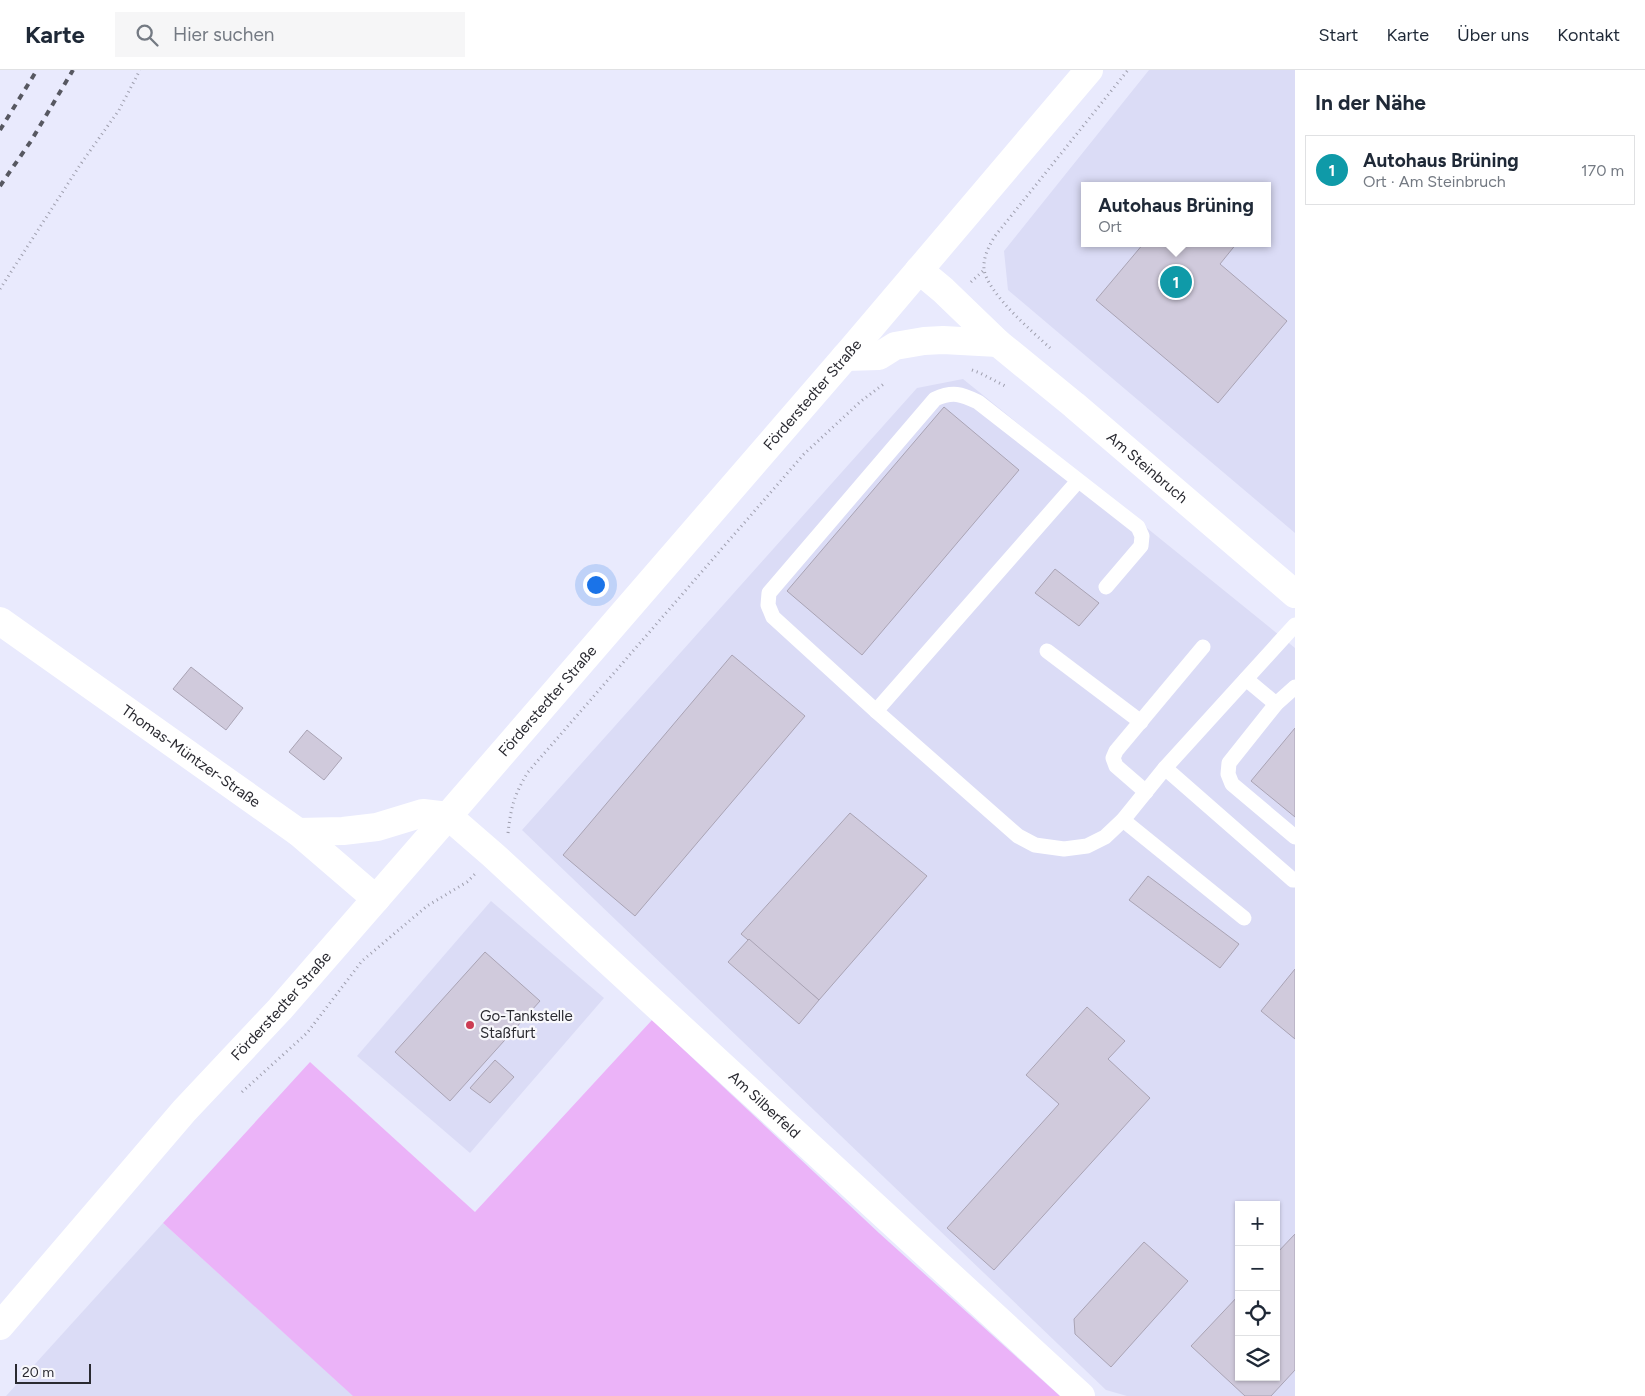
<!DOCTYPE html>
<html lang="de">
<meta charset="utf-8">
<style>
:root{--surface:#fff;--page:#f6f6f7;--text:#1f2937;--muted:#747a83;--line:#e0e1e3;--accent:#cc3c53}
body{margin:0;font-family:Figtree,sans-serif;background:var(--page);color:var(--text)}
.controls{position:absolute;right:15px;bottom:15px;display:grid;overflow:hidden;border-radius:0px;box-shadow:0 1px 4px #0004}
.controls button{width:45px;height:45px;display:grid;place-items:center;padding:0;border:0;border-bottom:1px solid var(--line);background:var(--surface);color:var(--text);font:25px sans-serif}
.scale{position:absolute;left:15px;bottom:12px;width:76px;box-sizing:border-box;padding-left:5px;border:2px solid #2a2a31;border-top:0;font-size:14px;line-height:18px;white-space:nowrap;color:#2a2a31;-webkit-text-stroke:4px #f8f8fc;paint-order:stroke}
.you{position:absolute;left:595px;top:514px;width:18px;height:18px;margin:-12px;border:4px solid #fff;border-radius:50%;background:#1a73e8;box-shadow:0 0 0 8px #1a73e833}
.badge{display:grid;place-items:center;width:32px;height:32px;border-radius:50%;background:var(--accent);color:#fff;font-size:16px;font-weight:700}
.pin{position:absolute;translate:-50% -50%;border:2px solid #fff;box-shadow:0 1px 5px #0006}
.popup{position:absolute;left:1081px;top:112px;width:190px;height:65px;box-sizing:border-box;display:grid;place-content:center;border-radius:0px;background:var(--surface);filter:drop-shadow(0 1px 4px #0005);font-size:16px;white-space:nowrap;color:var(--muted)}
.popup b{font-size:19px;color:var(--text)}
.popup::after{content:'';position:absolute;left:50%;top:100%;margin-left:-10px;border:10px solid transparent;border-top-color:var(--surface)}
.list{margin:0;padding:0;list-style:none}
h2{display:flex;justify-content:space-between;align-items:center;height:65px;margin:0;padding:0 20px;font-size:21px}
h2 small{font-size:16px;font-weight:400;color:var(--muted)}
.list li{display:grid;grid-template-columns:32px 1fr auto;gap:15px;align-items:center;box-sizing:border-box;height:70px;margin:0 10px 10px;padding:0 10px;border:1px solid var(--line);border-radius:0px}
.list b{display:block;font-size:19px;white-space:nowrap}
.list p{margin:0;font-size:16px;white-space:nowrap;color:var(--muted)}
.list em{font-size:16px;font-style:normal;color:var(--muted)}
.icon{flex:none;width:28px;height:28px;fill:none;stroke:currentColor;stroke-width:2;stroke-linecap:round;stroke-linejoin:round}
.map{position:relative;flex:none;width:1295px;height:1326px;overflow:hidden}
header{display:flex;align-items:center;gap:30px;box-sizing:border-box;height:70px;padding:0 25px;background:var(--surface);border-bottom:1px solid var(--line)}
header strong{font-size:24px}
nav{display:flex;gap:28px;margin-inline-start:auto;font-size:18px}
.search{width:350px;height:45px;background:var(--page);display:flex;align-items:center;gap:12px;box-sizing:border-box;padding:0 18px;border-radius:0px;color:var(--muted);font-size:19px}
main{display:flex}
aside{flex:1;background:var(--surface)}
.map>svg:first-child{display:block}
.built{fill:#dbdcf6;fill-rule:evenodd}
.green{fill:#ebb3f8}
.building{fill:#d0cadc;stroke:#a9a3b4}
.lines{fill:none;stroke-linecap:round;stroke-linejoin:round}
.path{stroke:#9f9fae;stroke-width:3;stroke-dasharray:1 4;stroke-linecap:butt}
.lane{stroke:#fff;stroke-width:15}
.street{stroke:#fff;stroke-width:28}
.secondary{stroke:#fff;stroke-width:28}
.rail{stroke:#575861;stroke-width:4;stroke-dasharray:6 6;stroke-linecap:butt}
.poi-dot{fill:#cc3c53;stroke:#f8f8fc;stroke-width:2}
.labels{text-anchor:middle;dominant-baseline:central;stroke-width:4.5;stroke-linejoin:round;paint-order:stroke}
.street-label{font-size:15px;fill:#2a2a31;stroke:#f8f8fc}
.poi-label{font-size:15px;fill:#2a2a31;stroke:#f8f8fc;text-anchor:start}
</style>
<header>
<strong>Karte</strong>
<div class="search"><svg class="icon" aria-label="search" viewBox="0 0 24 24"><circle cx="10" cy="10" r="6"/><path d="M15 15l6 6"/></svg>Hier suchen</div>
<nav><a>Start</a><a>Karte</a><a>Über uns</a><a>Kontakt</a></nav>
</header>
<main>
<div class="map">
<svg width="1295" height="1326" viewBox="0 0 1295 1326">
<rect width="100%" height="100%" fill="#e9eafd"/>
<g class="built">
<path d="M1149 0H1295V463L1008 220 1004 181ZM1085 116H1267V173H1085Z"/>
<path d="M963 309 1295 578V1326H1127L1106 1320 522 760 917 318ZM1239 1135H1276V1307H1239Z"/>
<path d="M491 831 604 928 470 1083 357 986Z"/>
<path d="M163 1153 354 1326H6Z"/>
</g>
<path class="green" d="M652 950 879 1163 1060 1326H353L163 1153 310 992 475 1142Z"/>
<g class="building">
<path d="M1144 173H1237L1220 194 1287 251 1218 333 1096 230Z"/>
<path d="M944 337 1019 400 862 585 787 521Z"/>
<path d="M1055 499 1099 533 1079 556 1035 523Z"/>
<path d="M732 585 805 646 635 846 563 785Z"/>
<path d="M191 597 243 638 226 660 173 619Z"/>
<path d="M1295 658V747L1251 711Z"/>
<path d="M307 660 342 688 324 710 289 682Z"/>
<path d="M850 743 927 806 819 930 741 864Z"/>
<path d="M1148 806 1239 874 1220 898 1129 830Z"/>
<path d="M749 869 819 930 799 954 728 892Z"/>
<path d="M485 882 540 931 450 1031 395 982Z"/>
<path d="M1295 899V969L1261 941Z"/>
<path d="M1087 937 1125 971 1108 989 1150 1028 994 1200 947 1158 1059 1034 1026 1005Z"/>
<path d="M495 990 514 1007 490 1033 470 1018Z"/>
<path d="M1295 1164V1300L1271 1326H1245L1191 1276 1239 1225V1307H1276V1184Z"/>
<path d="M1144 1172 1188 1211 1111 1297 1075 1264 1074 1249Z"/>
</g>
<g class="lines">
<g class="path">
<path d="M971 212 984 200"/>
<path d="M0 219 80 95 119 40 140 0"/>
<path d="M1050 278C1032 261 987 223 984 199 983 187 989 176 995 166L1128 0"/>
<path d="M972 300 980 303 1007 317"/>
<path d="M508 763C511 737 514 725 528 702L804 384 860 332 885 313"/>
<path d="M242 1022 307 963 362 891 427 836 467 812 475 804"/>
</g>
<g class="lane">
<path d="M1106 517 1141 476 1142 466 1138 457 978 332C961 324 953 321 935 329L769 523 768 535 773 547 876 641 1018 766 1035 775 1064 779 1087 776 1105 767 1123 750 1165 698 1295 555"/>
<path d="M1047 581 1141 652"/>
<path d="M1246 609 1276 634"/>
<path d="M1295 617 1276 634 1229 693 1228 704 1232 714 1295 767"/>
<path d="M876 641 1078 411"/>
<path d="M1165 698 1293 810H1295"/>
<path d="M1146 722 1116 696 1113 688 1116 681 1203 577"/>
<path d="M1123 750 1244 848"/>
</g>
<g class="street">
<path id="s1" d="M919 200 943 220 998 273 1074 335 1295 524"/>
<path d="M845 287 879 286 895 276 924 271 943 270 998 273"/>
<path id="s2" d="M0 551 298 762 376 829"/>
<path id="s3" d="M298 762 343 761 377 757 423 743 448 746 493 785 1081 1326"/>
</g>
<path class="secondary" id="s4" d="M0 1256 184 1041 280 939 448 746 853 278 1089 0"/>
<g class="rail">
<path d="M0 60 37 0"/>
<path d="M0 116 31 71 73 0"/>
</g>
</g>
<circle class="poi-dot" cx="470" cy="955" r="5"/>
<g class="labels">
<g class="street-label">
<text stroke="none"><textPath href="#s4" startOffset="1236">Förderstedter Straße</textPath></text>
<text stroke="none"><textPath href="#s1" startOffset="302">Am Steinbruch</textPath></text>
<text stroke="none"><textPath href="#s4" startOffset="831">Förderstedter Straße</textPath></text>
<text stroke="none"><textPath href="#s2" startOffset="234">Thomas-Müntzer-Straße</textPath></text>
<text stroke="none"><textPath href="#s4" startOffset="426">Förderstedter Straße</textPath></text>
<text stroke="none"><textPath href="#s3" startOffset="581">Am Silberfeld</textPath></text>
</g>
<g class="poi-label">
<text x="480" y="946">Go-Tankstelle<tspan x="480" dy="17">Staßfurt</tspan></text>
</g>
</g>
</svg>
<div class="controls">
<button>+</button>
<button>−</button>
<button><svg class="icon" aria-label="locate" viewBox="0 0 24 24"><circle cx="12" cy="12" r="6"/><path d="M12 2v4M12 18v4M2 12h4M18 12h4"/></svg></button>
<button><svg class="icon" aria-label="layers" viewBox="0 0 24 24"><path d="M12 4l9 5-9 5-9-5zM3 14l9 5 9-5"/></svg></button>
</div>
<div class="scale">20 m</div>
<div class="you"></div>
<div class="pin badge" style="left:1176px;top:212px;background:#0f9aa8">1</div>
<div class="popup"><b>Autohaus Brüning</b>Ort</div>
</div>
<aside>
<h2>In der Nähe<small></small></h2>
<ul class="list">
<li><span class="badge" style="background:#0f9aa8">1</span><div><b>Autohaus Brüning</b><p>Ort · Am Steinbruch</p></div><em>170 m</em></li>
</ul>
</aside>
</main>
